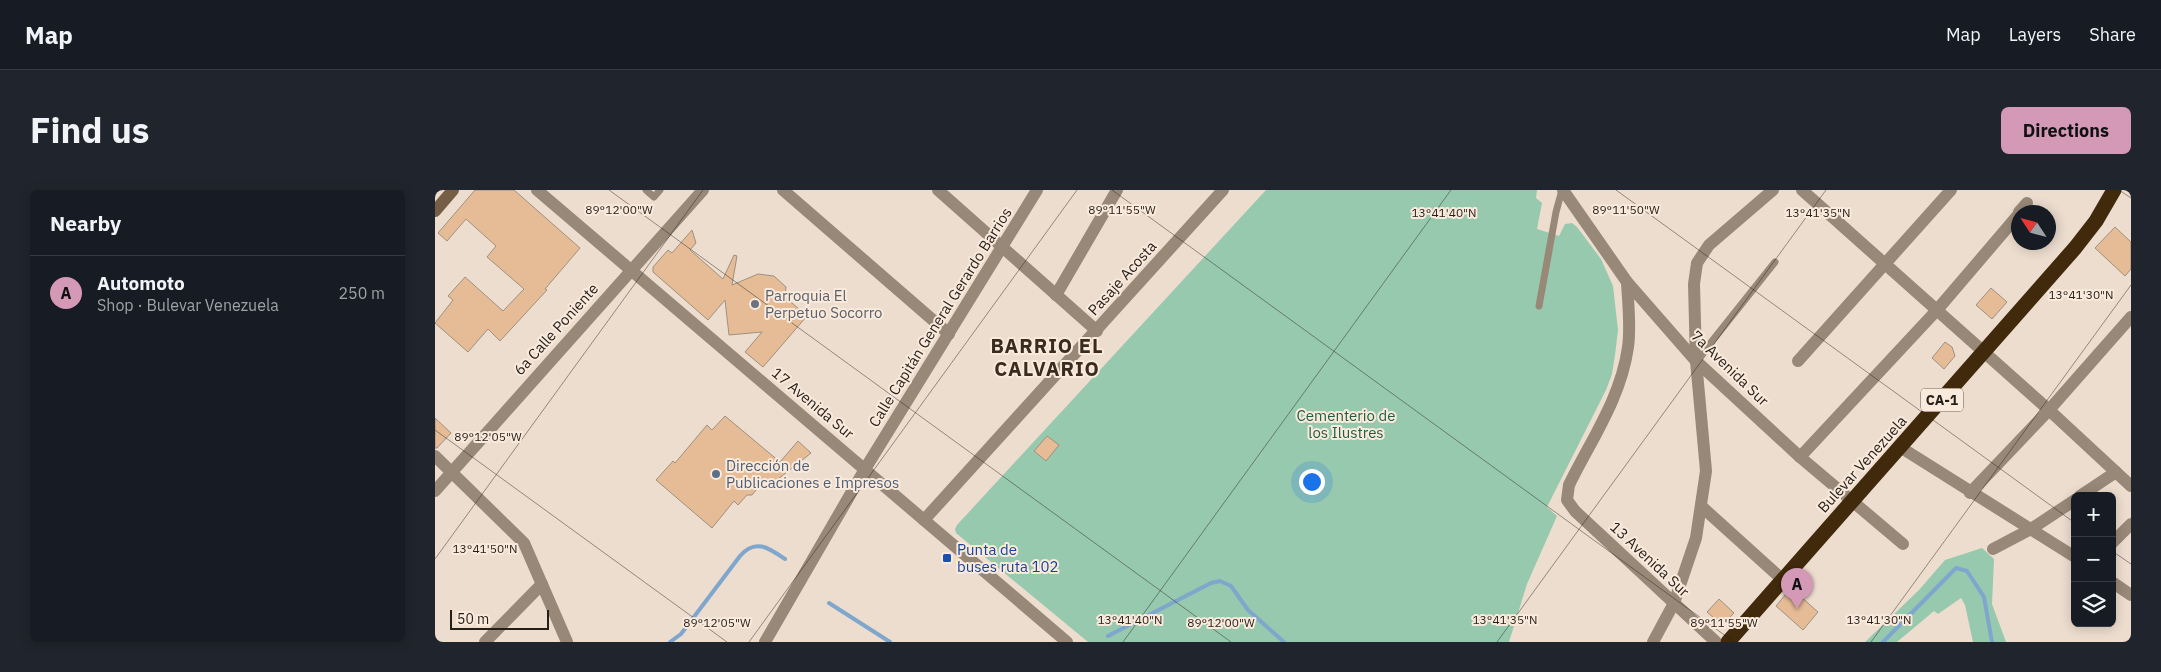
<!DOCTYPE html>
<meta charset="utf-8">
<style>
:root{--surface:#171b24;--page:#20242c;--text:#f1f3f6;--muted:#9ea1a6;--line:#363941;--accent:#d599b8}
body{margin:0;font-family:"IBM Plex Sans",sans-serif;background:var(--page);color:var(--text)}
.controls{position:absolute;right:15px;bottom:15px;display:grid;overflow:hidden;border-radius:8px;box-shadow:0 2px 12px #0003}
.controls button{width:45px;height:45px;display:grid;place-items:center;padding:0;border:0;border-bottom:1px solid var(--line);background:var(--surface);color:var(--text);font:25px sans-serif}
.compass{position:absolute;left:1576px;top:15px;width:45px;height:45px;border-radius:50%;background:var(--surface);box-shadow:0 2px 12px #0003;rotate:306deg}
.scale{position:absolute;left:15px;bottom:12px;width:99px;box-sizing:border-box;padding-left:5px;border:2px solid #251f1a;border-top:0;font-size:14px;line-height:18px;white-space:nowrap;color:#251f1a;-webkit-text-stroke:4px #faeadc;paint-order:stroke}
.you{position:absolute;left:876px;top:291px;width:18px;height:18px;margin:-12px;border:4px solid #fff;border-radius:50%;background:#1a73e8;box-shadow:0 0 0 8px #1a73e833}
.badge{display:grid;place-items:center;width:32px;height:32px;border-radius:50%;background:var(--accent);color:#111;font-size:16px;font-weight:700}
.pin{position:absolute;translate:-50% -41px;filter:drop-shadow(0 1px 2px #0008)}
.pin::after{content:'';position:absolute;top:26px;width:18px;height:15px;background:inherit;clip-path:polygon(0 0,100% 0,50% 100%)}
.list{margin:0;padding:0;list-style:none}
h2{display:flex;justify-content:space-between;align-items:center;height:65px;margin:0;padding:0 20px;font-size:21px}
h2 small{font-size:16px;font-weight:400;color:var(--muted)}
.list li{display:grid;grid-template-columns:32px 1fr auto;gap:15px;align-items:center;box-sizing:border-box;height:75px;padding:0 20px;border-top:1px solid var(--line)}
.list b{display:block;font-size:19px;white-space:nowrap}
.list p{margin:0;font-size:16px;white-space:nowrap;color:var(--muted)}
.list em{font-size:16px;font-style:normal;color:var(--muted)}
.icon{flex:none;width:28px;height:28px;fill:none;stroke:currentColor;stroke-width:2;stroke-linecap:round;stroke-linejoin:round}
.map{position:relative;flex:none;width:1696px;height:452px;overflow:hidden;border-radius:8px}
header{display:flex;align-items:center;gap:30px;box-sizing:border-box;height:70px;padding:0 25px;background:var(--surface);border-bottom:1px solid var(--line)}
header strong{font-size:24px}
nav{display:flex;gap:28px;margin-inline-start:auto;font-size:18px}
.intro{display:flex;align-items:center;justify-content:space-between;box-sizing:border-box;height:120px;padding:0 30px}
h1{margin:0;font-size:35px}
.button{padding:12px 22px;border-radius:8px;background:var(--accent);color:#111;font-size:18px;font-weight:700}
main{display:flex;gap:30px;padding:0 30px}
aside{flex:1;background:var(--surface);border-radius:8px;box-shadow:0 2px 12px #0003}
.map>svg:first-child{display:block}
.green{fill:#96c9ae}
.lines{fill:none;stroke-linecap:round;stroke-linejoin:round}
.stream{stroke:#7fa6cc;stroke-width:4}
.building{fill:#e5bc95;stroke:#9e9082}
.lane{stroke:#988877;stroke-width:7}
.street{stroke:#988877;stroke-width:12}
.secondary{stroke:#755e45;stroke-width:12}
.highway{stroke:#412a0b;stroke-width:15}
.ticks{fill:none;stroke:#251f1a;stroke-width:1;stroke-opacity:0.45}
.worship-dot{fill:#6b7280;stroke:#faeadc;stroke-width:2}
.service-dot{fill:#5c6f8a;stroke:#faeadc;stroke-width:2}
.transit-dot{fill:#1a4fb4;stroke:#faeadc;stroke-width:2}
.labels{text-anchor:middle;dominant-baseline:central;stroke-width:4;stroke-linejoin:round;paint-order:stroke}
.shield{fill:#faeadc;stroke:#655c54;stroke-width:1}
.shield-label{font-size:14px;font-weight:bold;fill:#251f1a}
.street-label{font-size:15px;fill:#251f1a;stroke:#faeadc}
.worship-label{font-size:15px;fill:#5b616d;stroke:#faeadc;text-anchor:start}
.park-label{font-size:15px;fill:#1c5e42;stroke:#faeadc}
.service-label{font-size:15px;fill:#4e5e75;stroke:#faeadc;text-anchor:start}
.transit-label{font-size:15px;fill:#164399;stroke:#faeadc;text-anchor:start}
.district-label{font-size:20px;font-weight:bold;letter-spacing:1px;fill:#382c21;stroke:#faeadc}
.ticks-label{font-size:12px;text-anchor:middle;fill:#251f1a;stroke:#faeadc;stroke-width:4;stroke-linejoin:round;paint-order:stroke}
</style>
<header>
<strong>Map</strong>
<nav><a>Map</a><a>Layers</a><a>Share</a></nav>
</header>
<div class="intro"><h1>Find us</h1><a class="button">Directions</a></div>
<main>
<aside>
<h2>Nearby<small></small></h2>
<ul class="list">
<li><span class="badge">A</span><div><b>Automoto</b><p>Shop · Bulevar Venezuela</p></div><em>250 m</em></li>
</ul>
</aside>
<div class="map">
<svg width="1696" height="452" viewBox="0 0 1696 452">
<rect width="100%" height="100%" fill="#edddcf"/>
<g class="green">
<path d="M831 0H1102L1101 8 1107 13 1102 39 1124 46 1130 34 1137 33 1142 37 1166 69 1178 96 1183 140 1180 165 1177 184 1171 200 1112 317 1122 326 1092 394 1074 452H653L521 343 520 339 522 335Z"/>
<path d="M1547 358 1559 369 1557 414 1571 452H1538L1530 415 1526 408 1503 424 1499 421 1462 452H1430L1484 400 1510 370Z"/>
</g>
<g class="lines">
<g class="stream">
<path d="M394 413 455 452"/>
<path d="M673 446 776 393 785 391 796 396 813 420 849 452"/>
<path d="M235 452 246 444 305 366C320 348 334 358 350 369"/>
<path d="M1448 452 1521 378 1532 381 1549 407 1557 452"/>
</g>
</g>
<g class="building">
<path d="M40 0H79L145 58 110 99 112 100 65 151 53 139 33 162 0 133 18 110 13 106 30 87 68 121 89 99 52 67 61 56 31 29 12 51 3 43Z"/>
<path d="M1680 37 1696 52V79L1690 86 1660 58Z"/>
<path d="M257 40 261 53 255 60 288 89 299 65 302 66 297 95 323 84 339 86 351 97 350 107 372 126 328 177 310 162 327 142 294 145 290 110 273 130 218 82V77L233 60 237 63Z"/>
<path d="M1556 98 1572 112 1557 129 1541 115Z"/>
<path d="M1510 152 1517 157 1520 166 1509 179 1497 168Z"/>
<path d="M290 226 345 272 363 251 376 263 337 294 330 289 317 305H312L303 315 299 311 277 338 221 290 238 271 240 273 272 235 277 240Z"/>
<path d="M0 228 16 243 2 258H0Z"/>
<path d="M612 246 624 255 611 271 599 261Z"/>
<path d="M1356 398 1383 422 1368 440 1341 416Z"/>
<path d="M1284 409 1299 423 1287 435 1272 422Z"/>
</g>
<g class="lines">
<g class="lane">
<path d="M211 0 219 7 225 0"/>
<path d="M1104 116 1121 22 1127 0"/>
<path d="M1262 170 1340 72"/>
</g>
<g class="street">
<path d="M102 0 632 452"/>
<path d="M348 0 514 144"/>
<path d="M503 0 662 141"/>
<path d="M1128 0 1192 92 1261 171 1365 267 1468 354"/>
<path d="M1367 0 1614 220 1696 296"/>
<path d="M1584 22 1592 13"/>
<path d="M1192 92C1193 113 1196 136 1193 157 1186 208 1156 250 1134 295L1132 310 1140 321 1281 452"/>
<path d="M621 105 682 0"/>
<path d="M1363 171 1516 0"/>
<path d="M1465 257 1640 367"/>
<path d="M0 266 89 353 132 452"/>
<path d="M1365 267 1502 120 1584 24"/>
<path d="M0 301 268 0"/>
<path d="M1535 303 1614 220 1696 127"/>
<path d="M1645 306 1681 282"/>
<path d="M1266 316 1348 390"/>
<path d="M489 330 788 0"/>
<path d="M1677 353 1696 334"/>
<path d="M1558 359 1596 339 1640 310"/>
<path d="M1677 392 1696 405"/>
<path d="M50 452 107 394"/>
<path d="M330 452 430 279 602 0"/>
<path d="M1218 452 1239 413 1261 348 1271 281 1261 171 1259 94 1262 73 1274 55 1338 0"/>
</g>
<path class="secondary" d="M0 21 18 0"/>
<path class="highway" d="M1293 452 1640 58 1661 31 1679 0"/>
</g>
<path class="ticks" d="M174 0 796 452M677 0 1299 452M1181 0 1640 333M1684 0 1696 8M0 240 292 452M1677 361 1696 374M0 369 268 0M314 452 642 0M688 452 1016 0M1062 452 1391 0M1436 452 1696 95"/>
<circle class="worship-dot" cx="320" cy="114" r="5"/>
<circle class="service-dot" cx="281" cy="284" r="5"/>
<rect class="transit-dot" x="507" y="363" width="10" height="10" rx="2.5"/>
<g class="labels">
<rect class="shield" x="1486" y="198.5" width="42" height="23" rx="4"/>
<g class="shield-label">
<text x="1507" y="210">CA-1</text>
</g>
<g class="street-label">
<text transform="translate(687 88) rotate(-48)">Pasaje Acosta</text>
<text transform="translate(505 127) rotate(-58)">Calle Capitán General Gerardo Barrios</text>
<text transform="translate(121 139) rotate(-48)">6a Calle Poniente</text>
<text transform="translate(1295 178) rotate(44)">7a Avenida Sur</text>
<text transform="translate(378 213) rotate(40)">17 Avenida Sur</text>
<text transform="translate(1427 274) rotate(-48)">Bulevar Venezuela</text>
<text transform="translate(1215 369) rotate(43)">13 Avenida Sur</text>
</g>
<g class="worship-label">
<text x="330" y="105">Parroquia El<tspan x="330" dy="17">Perpetuo Socorro</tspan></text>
</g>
<g class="park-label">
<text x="911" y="225">Cementerio de<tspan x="911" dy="17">los Ilustres</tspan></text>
</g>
<g class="service-label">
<text x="291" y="275">Dirección de<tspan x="291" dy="17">Publicaciones e Impresos</tspan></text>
</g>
<g class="transit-label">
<text x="522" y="359">Punta de<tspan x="522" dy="17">buses ruta 102</tspan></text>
</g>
<g class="district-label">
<text x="612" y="155">BARRIO EL<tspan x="612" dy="23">CALVARIO</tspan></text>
</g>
</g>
<g class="ticks-label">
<text x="184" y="24">89°12'00"W</text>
<text x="687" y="24">89°11'55"W</text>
<text x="1191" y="24">89°11'50"W</text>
<text x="1009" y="27">13°41'40"N</text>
<text x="1383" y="27">13°41'35"N</text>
<text x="1646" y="109">13°41'30"N</text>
<text x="53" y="251">89°12'05"W</text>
<text x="50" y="363">13°41'50"N</text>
<text x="695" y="434">13°41'40"N</text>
<text x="1070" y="434">13°41'35"N</text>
<text x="1444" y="434">13°41'30"N</text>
<text x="282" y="437">89°12'05"W</text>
<text x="786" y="437">89°12'00"W</text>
<text x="1289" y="437">89°11'55"W</text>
</g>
</svg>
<div class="controls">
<button>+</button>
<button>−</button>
<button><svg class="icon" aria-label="layers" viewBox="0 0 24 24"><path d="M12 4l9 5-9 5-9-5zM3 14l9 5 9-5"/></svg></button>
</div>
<svg class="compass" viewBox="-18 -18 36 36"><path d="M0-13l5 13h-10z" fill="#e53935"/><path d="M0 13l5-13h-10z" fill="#9ea1a6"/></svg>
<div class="scale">50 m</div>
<div class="you"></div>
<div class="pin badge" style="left:1362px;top:419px">A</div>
</div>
</main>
